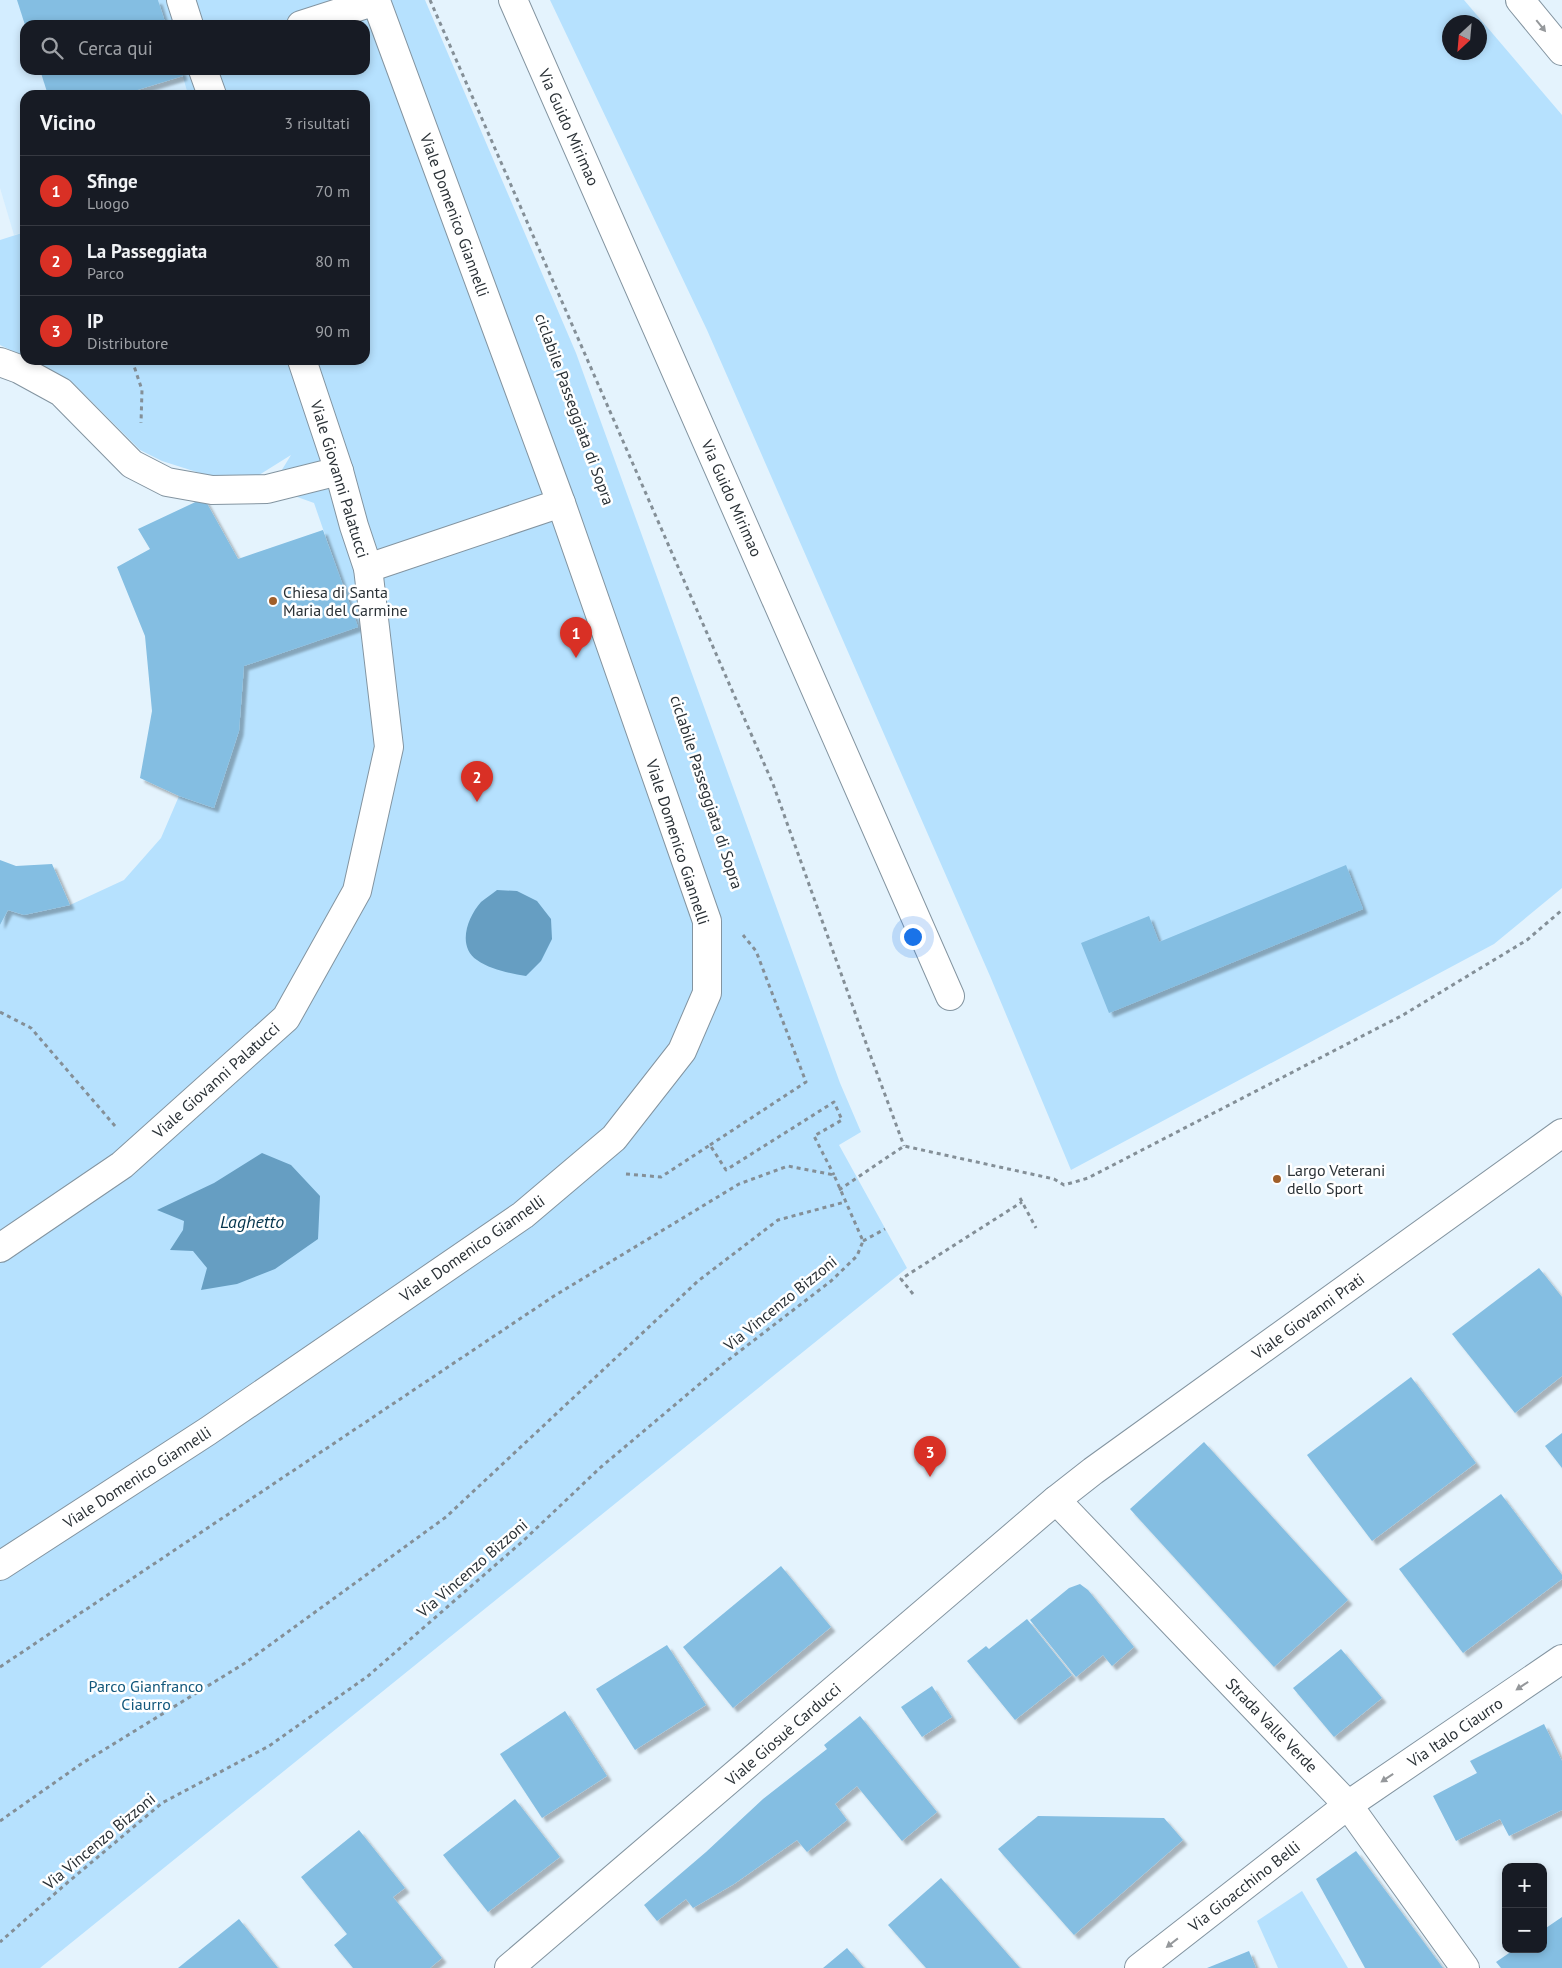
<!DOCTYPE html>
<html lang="it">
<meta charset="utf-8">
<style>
:root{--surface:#171b24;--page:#242831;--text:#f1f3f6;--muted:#9ea1a6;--line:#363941;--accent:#d93025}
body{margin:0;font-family:"PT Sans",sans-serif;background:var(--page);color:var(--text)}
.controls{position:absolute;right:15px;bottom:15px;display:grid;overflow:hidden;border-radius:10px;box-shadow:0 2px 8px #0003}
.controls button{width:45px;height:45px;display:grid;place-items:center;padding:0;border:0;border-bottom:1px solid var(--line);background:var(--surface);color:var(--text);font:25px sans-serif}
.compass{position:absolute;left:1442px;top:15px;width:45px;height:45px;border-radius:50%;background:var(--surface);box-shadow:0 2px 8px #0003;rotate:206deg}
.you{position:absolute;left:912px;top:936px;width:18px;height:18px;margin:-12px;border:4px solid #fff;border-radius:50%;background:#1a73e8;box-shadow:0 0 0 8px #1a73e833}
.badge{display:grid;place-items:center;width:32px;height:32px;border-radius:50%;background:var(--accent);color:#fff;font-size:16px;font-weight:700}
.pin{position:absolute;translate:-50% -41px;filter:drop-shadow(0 1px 2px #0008)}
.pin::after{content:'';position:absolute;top:26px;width:18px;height:15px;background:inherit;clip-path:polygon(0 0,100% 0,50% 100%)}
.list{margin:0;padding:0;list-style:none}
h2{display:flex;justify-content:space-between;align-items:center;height:65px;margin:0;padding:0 20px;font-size:21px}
h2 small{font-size:16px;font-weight:400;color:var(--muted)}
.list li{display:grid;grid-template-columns:32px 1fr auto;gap:15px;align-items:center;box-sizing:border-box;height:70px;padding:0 20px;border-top:1px solid var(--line)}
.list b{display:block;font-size:19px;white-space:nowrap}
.list p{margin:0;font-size:16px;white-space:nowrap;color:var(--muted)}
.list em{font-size:16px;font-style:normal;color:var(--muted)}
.icon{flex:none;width:28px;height:28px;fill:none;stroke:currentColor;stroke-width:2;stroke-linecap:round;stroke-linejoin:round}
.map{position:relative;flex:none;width:1562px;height:1968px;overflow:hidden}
.search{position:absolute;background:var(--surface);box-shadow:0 2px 8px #0003;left:20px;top:20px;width:350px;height:55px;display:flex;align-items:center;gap:12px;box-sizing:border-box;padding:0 18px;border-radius:15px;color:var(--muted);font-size:19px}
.panel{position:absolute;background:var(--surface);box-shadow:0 2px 8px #0003;left:20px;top:90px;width:350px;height:275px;border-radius:15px}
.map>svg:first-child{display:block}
.built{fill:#d3edff}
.green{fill:#b6e1fe;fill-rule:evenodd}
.water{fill:#669ec2}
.building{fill:#84bee2;filter:url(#shadow)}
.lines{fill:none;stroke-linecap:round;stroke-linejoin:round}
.street-casing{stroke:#8394a0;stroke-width:30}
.secondary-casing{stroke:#8394a0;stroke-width:30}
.path{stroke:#848f97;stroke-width:3;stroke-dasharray:4 4;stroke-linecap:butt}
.street{stroke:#fff;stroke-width:28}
.secondary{stroke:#fff;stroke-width:28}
.oneway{fill:#95989b}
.poi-dot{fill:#a05f2a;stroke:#fff;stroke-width:2}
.labels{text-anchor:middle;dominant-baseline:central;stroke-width:5;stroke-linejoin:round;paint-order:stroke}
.street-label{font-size:16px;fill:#2b3237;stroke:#fff}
.poi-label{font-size:16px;fill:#2b3237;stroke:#fff;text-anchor:start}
.park-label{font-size:16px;fill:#11577b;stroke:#fff}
.water-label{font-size:18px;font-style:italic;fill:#03344d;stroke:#fff}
</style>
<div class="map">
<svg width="1562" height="1968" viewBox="0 0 1562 1968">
<defs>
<filter id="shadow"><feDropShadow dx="4.5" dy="4.5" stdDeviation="1" flood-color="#0004"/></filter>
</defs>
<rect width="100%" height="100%" fill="#e4f3fd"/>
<path class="built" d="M0 0H158L166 25H25V70H181L188 95H25V232L14 235 0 188Z"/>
<g class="green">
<path d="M158 0H425L576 353 840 1083 861 1132 839 1145 907 1268 40 1968H0V925L8 910 24 915 70 905 124 880 161 838 179 796 214 808 239 731 244 666 357 627 314 503 289 494 280 473 291 455 259 475H206L162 461 140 450 74 384 30 360H365V95H188L181 70H365V25H166Z"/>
<path d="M550 0H1464L1562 115V888L1494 944 1071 1170 990 976 707 330ZM1450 22H1480V52H1450Z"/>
<path d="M25 232V357L0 345V240Z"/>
<path d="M1302 1891 1348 1968H1278L1257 1921Z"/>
</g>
<g class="water">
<path d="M497 890 517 891 537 901 551 919 552 939 541 961 526 976C510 973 491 970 477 960 457 946 467 918 481 902 486 898 492 894 497 890Z"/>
<path d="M262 1153 291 1165 320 1196 318 1239 275 1269 237 1284 201 1290 207 1268 193 1251 170 1250 183 1230 184 1221 157 1210 214 1183Z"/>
</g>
<g class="building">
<path d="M17 0H158L166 25H25Z"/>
<path d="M40 70H181L183 76 121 95H48Z"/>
<path d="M204 498 238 559 323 530 358 627 244 666 239 731 214 808 179 796 140 778 152 711 145 636 117 567 150 549 138 529Z"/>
<path d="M0 860 16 866 52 864 70 905 24 915 8 910 0 925Z"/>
<path d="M1346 865 1363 909 1109 1013 1081 943 1149 916 1159 942Z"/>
<path d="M1539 1268 1562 1297V1376L1515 1413 1452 1334Z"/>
<path d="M1411 1377 1476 1463 1372 1541 1307 1455Z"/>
<path d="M1562 1433V1468L1545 1446Z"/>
<path d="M1204 1442 1348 1600 1274 1667 1130 1509Z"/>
<path d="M1501 1494 1562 1575V1579L1463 1653 1399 1569Z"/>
<path d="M781 1566 831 1627 733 1708 683 1647Z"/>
<path d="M1080 1584 1088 1590 1134 1647 1112 1666 1103 1655 1076 1677 1030 1620 1069 1588Z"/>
<path d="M1027 1619 1072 1675 1015 1720 967 1661 986 1646 989 1649Z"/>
<path d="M667 1645 706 1705 635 1750 596 1689Z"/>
<path d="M1341 1649 1382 1698 1334 1737 1293 1688Z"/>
<path d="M932 1686 952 1717 922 1737 901 1707Z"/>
<path d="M565 1711 607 1776 542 1818 500 1754Z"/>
<path d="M860 1716 937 1812 902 1841 857 1786 835 1804 847 1820 807 1852 797 1840 734 1884 693 1908 686 1899 657 1921 644 1905 706 1852 763 1799 827 1749 824 1745Z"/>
<path d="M1544 1724 1562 1761V1810L1509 1836 1500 1819 1456 1841 1433 1796 1477 1773 1470 1761Z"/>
<path d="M515 1799 560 1857 488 1912 443 1855Z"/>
<path d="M1038 1816 1164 1818 1183 1840 1074 1935 998 1849Z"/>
<path d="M359 1830 405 1888 393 1897 442 1958 430 1968H353L334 1945 347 1934 301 1877Z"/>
<path d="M1356 1851 1443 1968H1365L1316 1879Z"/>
<path d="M941 1878 1020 1968H926L888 1925Z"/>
<path d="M1562 1917V1968H1501L1496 1962 1515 1949H1543V1930Z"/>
<path d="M239 1919 278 1968H178Z"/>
<path d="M847 1948 864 1968H823Z"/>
<path d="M1249 1951 1256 1968H1207Z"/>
</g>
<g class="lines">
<g class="street-casing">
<g id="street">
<path d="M181 0 189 25"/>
<path d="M513 0 950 996"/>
<path d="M203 70 212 95"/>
<path d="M0 362 19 369 61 392 132 464 167 482 212 490 267 489 339 471"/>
<path d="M368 568 561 503"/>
<path d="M0 1248 122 1165 286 1018 357 891 389 747 368 568 354 526 339 471 302 360"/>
<path d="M1056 1500 1348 1805 1465 1968"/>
<path d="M0 1566 208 1431 523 1215 614 1138 682 1051 707 993V921L561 503 376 1 301 25"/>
<path d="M1139 1968 1348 1805 1562 1659"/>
</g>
</g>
<g class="secondary-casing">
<g id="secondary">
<path d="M1520 0 1562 51"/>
<path d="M509 1968 1056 1500 1093 1471 1562 1133"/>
</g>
</g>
<g class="path">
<path d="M430 0 773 784 871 1057 904 1146"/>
<path d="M132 360 142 390 141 423"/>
<path d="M0 1012 31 1028 115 1126"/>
<path d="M710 1145 806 1082 756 951 743 935"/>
<path d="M626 1174 661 1177 710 1145 726 1170 834 1102 842 1120 814 1136 834 1175"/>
<path d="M839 1190 904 1146 1054 1179 1064 1185 1088 1178 1403 1015 1527 940 1562 910"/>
<path d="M1020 1198 1036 1228"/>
<path d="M863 1241 885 1229"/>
<path d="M913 1294 901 1279 1022 1202"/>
<path d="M0 1667 554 1296 739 1184 788 1166 834 1175 863 1241 857 1256 831 1281 727 1361 601 1467 523 1541 368 1676 269 1746 162 1803 67 1883 0 1942"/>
<path d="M0 1821 81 1764 245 1663 446 1517 698 1281 778 1220 845 1202"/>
</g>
<use href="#street" class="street"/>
<use href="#secondary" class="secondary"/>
</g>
<defs><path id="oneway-solid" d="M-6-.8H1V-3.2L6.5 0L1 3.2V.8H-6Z" transform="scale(1.25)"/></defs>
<g class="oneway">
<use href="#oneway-solid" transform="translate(1541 26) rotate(51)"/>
<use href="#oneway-solid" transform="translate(1522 1686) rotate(146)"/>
<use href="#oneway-solid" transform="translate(1387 1778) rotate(146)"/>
<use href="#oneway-solid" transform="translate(1172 1943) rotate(142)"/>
</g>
<g class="poi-dot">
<circle cx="273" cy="601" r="5"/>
<circle cx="1277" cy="1179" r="5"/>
</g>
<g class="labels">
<g class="street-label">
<text transform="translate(569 127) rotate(66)">Via Guido Mirimao</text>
<text transform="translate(455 215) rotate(70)">Viale Domenico Giannelli</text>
<text transform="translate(575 409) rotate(70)">ciclabile Passeggiata di Sopra</text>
<text transform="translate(340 479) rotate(73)">Viale Giovanni Palatucci</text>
<text transform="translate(732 498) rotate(66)">Via Guido Mirimao</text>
<text transform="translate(707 792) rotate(72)">ciclabile Passeggiata di Sopra</text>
<text transform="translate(678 842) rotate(72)">Viale Domenico Giannelli</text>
<text transform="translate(216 1080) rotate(-42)">Viale Giovanni Palatucci</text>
<text transform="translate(472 1248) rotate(-35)">Viale Domenico Giannelli</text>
<text transform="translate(780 1303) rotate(-39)">Via Vincenzo Bizzoni</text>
<text transform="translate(1308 1316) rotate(-36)">Viale Giovanni Prati</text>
<text transform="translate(137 1477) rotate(-33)">Viale Domenico Giannelli</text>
<text transform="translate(472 1568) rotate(-41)">Via Vincenzo Bizzoni</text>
<text transform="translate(1272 1725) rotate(46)">Strada Valle Verde</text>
<text transform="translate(1455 1732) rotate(-34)">Via Italo Ciaurro</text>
<text transform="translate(783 1734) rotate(-41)">Viale Giosuè Carducci</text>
<text transform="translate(99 1841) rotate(-40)">Via Vincenzo Bizzoni</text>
<text transform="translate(1244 1886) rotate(-38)">Via Gioacchino Belli</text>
</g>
<g class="poi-label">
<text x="283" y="592">Chiesa di Santa<tspan x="283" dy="18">Maria del Carmine</tspan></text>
<text x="1287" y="1170">Largo Veterani<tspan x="1287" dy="18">dello Sport</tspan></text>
</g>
<g class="park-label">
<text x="146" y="1686">Parco Gianfranco<tspan x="146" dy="18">Ciaurro</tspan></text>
</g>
<g class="water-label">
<text x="252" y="1221">Laghetto</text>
</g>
</g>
</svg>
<div class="controls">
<button>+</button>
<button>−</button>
</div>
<svg class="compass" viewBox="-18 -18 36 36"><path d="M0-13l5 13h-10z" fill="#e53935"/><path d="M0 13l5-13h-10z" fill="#9ea1a6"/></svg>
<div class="you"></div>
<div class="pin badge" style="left:576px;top:658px">1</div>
<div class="pin badge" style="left:477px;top:802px">2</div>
<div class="pin badge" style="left:930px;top:1477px">3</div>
<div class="search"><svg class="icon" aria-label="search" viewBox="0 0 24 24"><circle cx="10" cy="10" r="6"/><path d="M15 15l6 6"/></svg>Cerca qui</div>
<section class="panel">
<h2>Vicino<small>3 risultati</small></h2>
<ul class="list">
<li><span class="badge">1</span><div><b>Sfinge</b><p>Luogo</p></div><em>70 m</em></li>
<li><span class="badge">2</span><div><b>La Passeggiata</b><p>Parco</p></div><em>80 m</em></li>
<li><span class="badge">3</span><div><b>IP</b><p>Distributore</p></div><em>90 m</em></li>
</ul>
</section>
</div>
